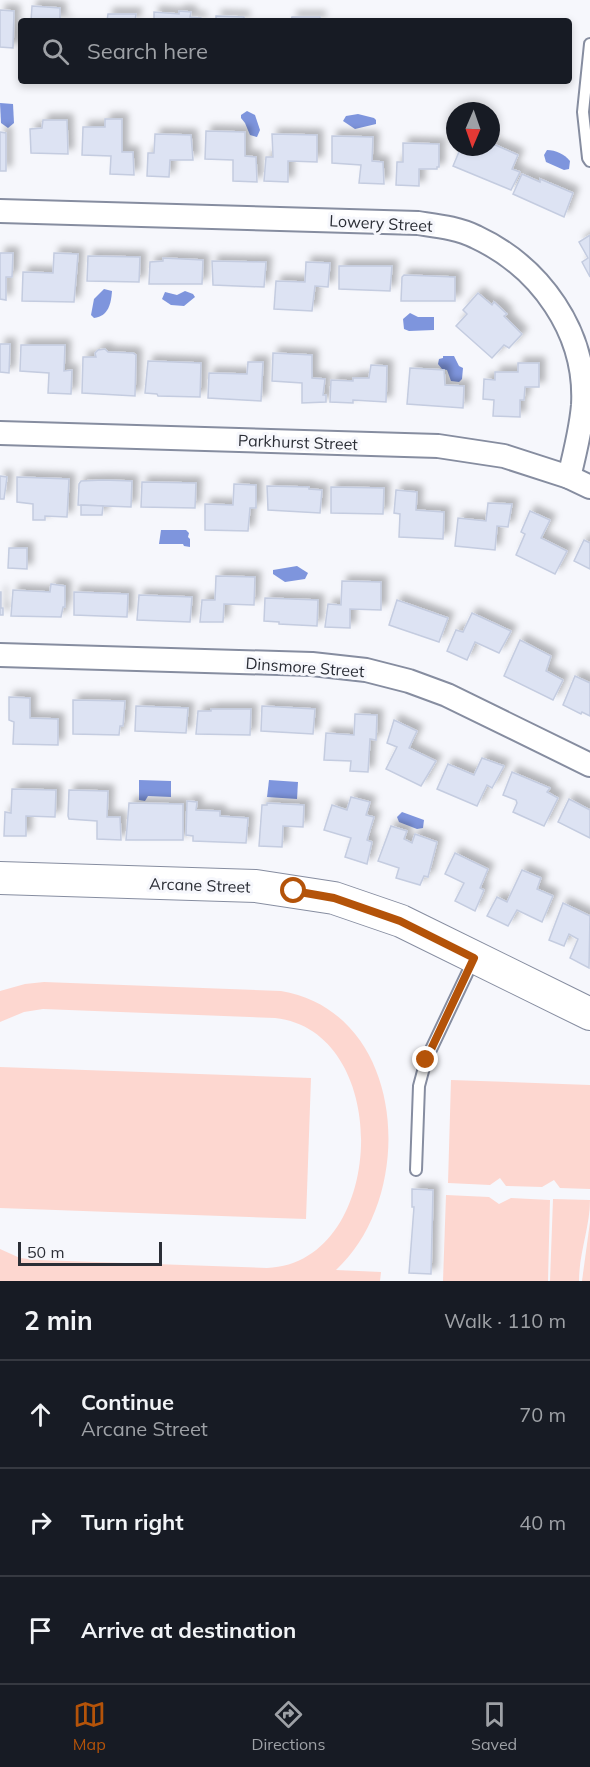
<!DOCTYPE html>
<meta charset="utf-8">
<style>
:root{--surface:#171b24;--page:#20242c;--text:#f1f3f6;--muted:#9ea1a6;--line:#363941;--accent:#b45309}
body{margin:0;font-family:Mulish,sans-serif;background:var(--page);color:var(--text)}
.compass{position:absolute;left:446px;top:102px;width:54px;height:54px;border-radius:50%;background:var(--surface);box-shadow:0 3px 9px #0003;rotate:182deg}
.scale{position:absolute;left:18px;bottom:15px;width:144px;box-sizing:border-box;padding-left:6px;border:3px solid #2b2e36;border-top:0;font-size:16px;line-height:21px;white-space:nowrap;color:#2b2e36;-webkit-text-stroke:4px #f6f7fc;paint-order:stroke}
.stop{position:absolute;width:18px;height:18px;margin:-14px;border:4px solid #b45309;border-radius:50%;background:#fff}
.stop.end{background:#b45309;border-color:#fff;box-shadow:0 2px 6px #0008}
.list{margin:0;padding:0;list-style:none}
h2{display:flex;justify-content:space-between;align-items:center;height:78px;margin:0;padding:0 24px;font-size:26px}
h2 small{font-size:20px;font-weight:400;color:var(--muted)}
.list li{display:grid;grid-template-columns:39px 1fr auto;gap:18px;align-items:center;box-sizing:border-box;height:108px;padding:0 24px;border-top:2px solid var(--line)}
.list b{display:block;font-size:22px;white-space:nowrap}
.list p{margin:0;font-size:20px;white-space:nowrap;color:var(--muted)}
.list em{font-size:20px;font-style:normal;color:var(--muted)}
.icon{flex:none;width:33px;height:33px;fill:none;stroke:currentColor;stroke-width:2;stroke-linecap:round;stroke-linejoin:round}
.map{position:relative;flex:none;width:590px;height:1281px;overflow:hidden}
.search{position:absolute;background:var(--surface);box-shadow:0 3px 9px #0003;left:18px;right:18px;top:18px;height:66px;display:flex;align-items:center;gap:15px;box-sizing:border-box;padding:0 21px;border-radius:6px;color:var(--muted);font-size:22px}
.sheet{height:402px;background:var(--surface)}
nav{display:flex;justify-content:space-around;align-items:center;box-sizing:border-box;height:84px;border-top:2px solid var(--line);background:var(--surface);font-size:16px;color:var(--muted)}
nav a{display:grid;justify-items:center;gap:3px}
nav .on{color:var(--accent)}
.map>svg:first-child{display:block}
.green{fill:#fdd7d0}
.water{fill:#7e95dd}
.building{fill:#dde3f3;stroke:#c4cce0;stroke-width:1.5;filter:url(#shadow)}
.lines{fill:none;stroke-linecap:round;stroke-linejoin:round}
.lane-casing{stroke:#868da0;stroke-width:14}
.street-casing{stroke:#868da0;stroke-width:26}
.secondary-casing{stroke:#868da0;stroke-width:34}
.lane{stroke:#fff;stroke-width:10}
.street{stroke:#fff;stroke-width:22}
.secondary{stroke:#fff;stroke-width:32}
.route{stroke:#b45309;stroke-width:8}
.labels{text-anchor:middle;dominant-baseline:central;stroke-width:6;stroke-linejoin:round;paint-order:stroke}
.street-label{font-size:16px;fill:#2b2e36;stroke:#f6f7fc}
</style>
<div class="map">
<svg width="590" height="1281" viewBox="0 0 590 1281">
<defs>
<filter id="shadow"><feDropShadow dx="5.5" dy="-5.5" stdDeviation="3" flood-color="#0004"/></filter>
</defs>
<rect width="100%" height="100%" fill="#f6f7fc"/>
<g class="green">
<path d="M44 982 281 991C407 1012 418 1195 336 1270L381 1272 380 1281H0V1249L20 1258 38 1260 267 1268C387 1264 395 1031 275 1018L43 1009 24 1012 0 1022V991L25 984Z"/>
<path d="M0 1067 311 1078 306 1219 0 1208Z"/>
<path d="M451 1080 590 1085V1189L560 1188 554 1180 542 1187 506 1186 500 1178 490 1185 448 1183Z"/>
<path d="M446 1195 489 1197 499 1204 511 1198 550 1200 548 1281H443Z"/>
<path d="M553 1199 590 1200C590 1227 579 1253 579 1281H550Z"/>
<path d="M590 1222V1281H582Z"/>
</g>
<g class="water">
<path d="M0 103 13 104 14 123 8 128 1 123Z"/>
<path d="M247 111 255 115 260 130 257 137 250 135 245 123 241 118V115Z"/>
<path d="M358 114 374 118 376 120V124L355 129 343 121 346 116Z"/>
<path d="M547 150C556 150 564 154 570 161L569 169 564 170 546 162 544 155Z"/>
<path d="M104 289 112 291C111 303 109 316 94 318L91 315 94 299Z"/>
<path d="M185 291 193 294 195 297 184 306 171 305 162 299 165 292 177 295Z"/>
<path d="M410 313 418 317H434V330L409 331 404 329 403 319Z"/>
<path d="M443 356H454L459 366 463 368 462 379 459 382 451 381 447 370 442 369 438 364 439 359 443 358Z"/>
<path d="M161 530H186L189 533 188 537 190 539V547L184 546 183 544H159Z"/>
<path d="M297 566 308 573 305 579 285 582 273 574V570Z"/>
<path d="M139 780 171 781V797L148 796 145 801 139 800Z"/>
<path d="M269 780 298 782 297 799 267 797Z"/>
<path d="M402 812 424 820 423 828 417 829 399 822 397 817Z"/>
</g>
<g class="building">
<path d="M32 6 60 8V20L68 21H31Z"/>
<path d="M0 10 14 11 13 48 0 47Z"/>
<path d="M179 11 191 12 190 17 201 18V21H154V12L179 14Z"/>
<path d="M108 14H136L135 21H107Z"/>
<path d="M216 16 244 17V21H216Z"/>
<path d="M292 17H320V21H291Z"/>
<path d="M105 119H122V152H133L134 175 110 174 111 156 82 155 83 127H105Z"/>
<path d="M43 120H67L68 154 31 153 30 129 42 128Z"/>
<path d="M206 131 245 132V156L256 157 257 182 233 181V160L205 159Z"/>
<path d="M0 132 6 133V171H0Z"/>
<path d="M155 134 191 135 193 160H170L169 177 147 176 148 153H154Z"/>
<path d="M272 134 317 135V162L288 161V182L264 181 266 157H273Z"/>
<path d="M332 136 373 137 372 161 383 162 384 184 359 183 361 165 332 163Z"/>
<path d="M403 143 439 144V167H437V169H419V186L396 185 397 162H403Z"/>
<path d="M491 143 518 155 512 169 520 172 511 190 453 166 461 147H491Z"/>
<path d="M522 174 540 182V179L573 193 564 217 513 194Z"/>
<path d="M590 235V277L582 262 588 258 579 242Z"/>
<path d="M0 253H13L12 277H6V300L0 299Z"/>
<path d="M54 253 78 254 74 302 22 301 23 272 53 273Z"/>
<path d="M88 256 140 257 139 282 87 281Z"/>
<path d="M163 258 203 260 202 284H149L150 262 163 261Z"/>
<path d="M212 261 266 262 264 287 213 285Z"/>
<path d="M306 262 330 263 328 287 315 286 312 311 274 309 276 281 305 282Z"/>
<path d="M339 266H392L390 291 339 289Z"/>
<path d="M404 275 455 277V301H401L402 277Z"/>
<path d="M478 293 492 305 494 302 507 314 504 316 522 334 509 348 504 345 492 358 456 326 467 314 463 310Z"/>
<path d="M0 344H10L9 373 0 372Z"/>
<path d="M21 345H65L64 371 72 370 71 394 48 393 49 373 20 371Z"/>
<path d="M105 349 108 352 133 353 136 355 135 396 82 393 83 357H96L95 353 98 350Z"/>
<path d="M273 353 312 355V378L325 379 323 395H326V402L302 403V383L272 381Z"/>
<path d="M148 361 201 363 200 397 158 396 157 394 145 393Z"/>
<path d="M248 362H263L261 401 208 398 209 373 247 374Z"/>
<path d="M518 363H539V387H525L524 400H520V417L493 416 494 400 483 399 484 379 495 380V372H518Z"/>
<path d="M371 365 387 366 386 402 353 400V403L330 402 331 380 353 381V378H369Z"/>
<path d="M410 368 444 370 445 385 464 386 463 408 407 404Z"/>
<path d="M0 476 7 477 4 499H0Z"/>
<path d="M17 477 69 479 67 517 45 516V520H33V504L17 502Z"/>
<path d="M103 480 132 481 131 507 78 505 79 484 81 481Z"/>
<path d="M142 482 196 483 195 508 141 507Z"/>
<path d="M234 484 256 485V508H250L248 531 205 530V504L233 505Z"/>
<path d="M267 486 309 487V489L322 490 320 513 268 510Z"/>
<path d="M331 487 384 488 383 514 331 513Z"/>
<path d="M396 490 417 492 416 510 444 512 443 539 399 537 400 514 394 513Z"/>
<path d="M488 503 512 504 508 527 497 526 495 550 455 546 458 518 486 521Z"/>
<path d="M81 505 103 506 102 515H81Z"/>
<path d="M530 511 550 520 541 538 567 551 555 574 516 555 525 534 521 532Z"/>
<path d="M584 540 590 543V569L574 561Z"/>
<path d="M9 548H27V569L8 568Z"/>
<path d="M216 576 255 577 254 605 224 604 223 622H200L202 600H215Z"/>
<path d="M342 581 381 582V610L350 609V628L325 627 328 604 341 605Z"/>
<path d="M51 584 65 586V607H63L61 617 11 616 13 590 50 592Z"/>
<path d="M0 592H1V608H3V615H0Z"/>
<path d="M74 592 128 594 127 617 74 615Z"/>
<path d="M139 595 192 597 190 622 137 620Z"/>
<path d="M265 598 318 600 317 626 279 624V622L264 621Z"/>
<path d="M397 600 448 618 439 642 389 625Z"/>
<path d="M472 613 511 631 499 653 475 642 467 660 447 651 456 630 463 632Z"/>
<path d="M520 640 551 656 546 671 563 680 553 700 504 676Z"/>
<path d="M575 676 590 683V716L582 712 581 714 563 705Z"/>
<path d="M9 697 30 698V718L58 719V745L13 744 14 722 9 720Z"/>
<path d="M73 700 125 701 123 726H120L119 735 73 734Z"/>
<path d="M136 706 188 708 186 733 135 731Z"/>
<path d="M262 706 315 709 313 734 261 731Z"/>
<path d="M211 709H251L250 735 196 734 198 711H211Z"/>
<path d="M355 714 377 715 376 740 370 739 368 772 350 771 351 761 324 760 326 733 354 735Z"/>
<path d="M394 720 417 731 409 748 436 761 421 786 386 769 397 747 387 743Z"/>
<path d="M482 758 504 766 492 788 487 785 477 806 437 789 448 764 474 775Z"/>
<path d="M512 772 550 788 547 792 558 798 544 826 513 812 517 803 516 800 503 795Z"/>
<path d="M12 789 56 790 55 817 26 816V836H4L5 812 11 813Z"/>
<path d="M69 790 108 791 107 817H120L121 840 97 839V821L69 819 68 816Z"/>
<path d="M351 797 370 802 366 815 374 817 367 840 372 842 367 864 345 857 351 838 324 830 332 805 347 810Z"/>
<path d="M569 799 590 810V838L558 822Z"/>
<path d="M187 801 197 802 196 810 220 811V816L248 818 246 843 193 841V836L186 835Z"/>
<path d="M129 803 183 804V840H126Z"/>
<path d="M267 803 304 805 303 827 283 826 282 847 259 846 262 805H267Z"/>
<path d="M391 826 407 831 404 839 412 843 415 834 437 842 428 877 424 876 420 885 396 878 399 868 378 861Z"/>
<path d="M455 853 488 869 480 888 484 890 475 911 455 901 464 883 445 874Z"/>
<path d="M522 870 541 878 537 889 553 896 542 922 517 910 508 926 487 916 497 897 507 902Z"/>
<path d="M563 903 590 916 589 968 570 958 578 939 569 934 564 946 549 940Z"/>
<path d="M412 1189 433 1190 431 1274 409 1273 414 1207H412Z"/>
</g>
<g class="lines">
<g class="lane-casing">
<g id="lane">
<path d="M590 44 583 112 588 158 590 161"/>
<path d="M416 1170 419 1086 426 1060 473 961"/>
</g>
</g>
<g class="street-casing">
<g id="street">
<path d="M0 211 418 223C438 226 458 228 476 237 540 267 587 332 583 405 581 429 575 453 569 477"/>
<path d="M0 433 438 446 504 456 569 477 590 487"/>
<path d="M0 655 312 664 366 670 409 681 447 695 590 765"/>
</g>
</g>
<g class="secondary-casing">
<path id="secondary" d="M0 878 256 886 334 898 401 921 590 1014"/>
</g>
<use href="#lane" class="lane"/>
<use href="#street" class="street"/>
<use href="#secondary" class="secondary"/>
</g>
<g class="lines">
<path class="route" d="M294 891 334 898 400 921 474 958 426 1060"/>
</g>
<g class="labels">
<g class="street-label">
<text transform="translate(381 223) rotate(3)">Lowery Street</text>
<text transform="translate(298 442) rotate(2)">Parkhurst Street</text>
<text transform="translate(305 667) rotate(4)">Dinsmore Street</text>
<text transform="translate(200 885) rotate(2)">Arcane Street</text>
</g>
</g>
</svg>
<svg class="compass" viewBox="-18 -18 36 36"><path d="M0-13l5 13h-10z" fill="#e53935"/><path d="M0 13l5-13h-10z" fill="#9ea1a6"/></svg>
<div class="scale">50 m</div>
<div class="stop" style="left:294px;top:891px"></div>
<div class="stop end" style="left:426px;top:1060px"></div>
<div class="search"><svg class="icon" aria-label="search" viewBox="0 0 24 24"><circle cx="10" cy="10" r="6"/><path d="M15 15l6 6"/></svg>Search here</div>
</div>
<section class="sheet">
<h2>2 min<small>Walk · 110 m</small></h2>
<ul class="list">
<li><svg class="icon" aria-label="ahead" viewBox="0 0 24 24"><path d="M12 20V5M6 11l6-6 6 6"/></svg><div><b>Continue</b><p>Arcane Street</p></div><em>70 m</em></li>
<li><svg class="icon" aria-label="right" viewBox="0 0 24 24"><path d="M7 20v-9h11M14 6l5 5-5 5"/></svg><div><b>Turn right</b></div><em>40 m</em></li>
<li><svg class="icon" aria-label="arrive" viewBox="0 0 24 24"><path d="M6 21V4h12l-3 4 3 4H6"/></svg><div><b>Arrive at destination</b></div></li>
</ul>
</section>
<nav>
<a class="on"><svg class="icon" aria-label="map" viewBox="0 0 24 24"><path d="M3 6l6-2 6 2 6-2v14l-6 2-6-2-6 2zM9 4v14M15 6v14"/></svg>Map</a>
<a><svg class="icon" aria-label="directions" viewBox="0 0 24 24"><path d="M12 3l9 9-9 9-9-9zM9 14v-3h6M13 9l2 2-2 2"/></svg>Directions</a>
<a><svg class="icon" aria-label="saved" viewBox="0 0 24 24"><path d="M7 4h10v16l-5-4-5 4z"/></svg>Saved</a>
</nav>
